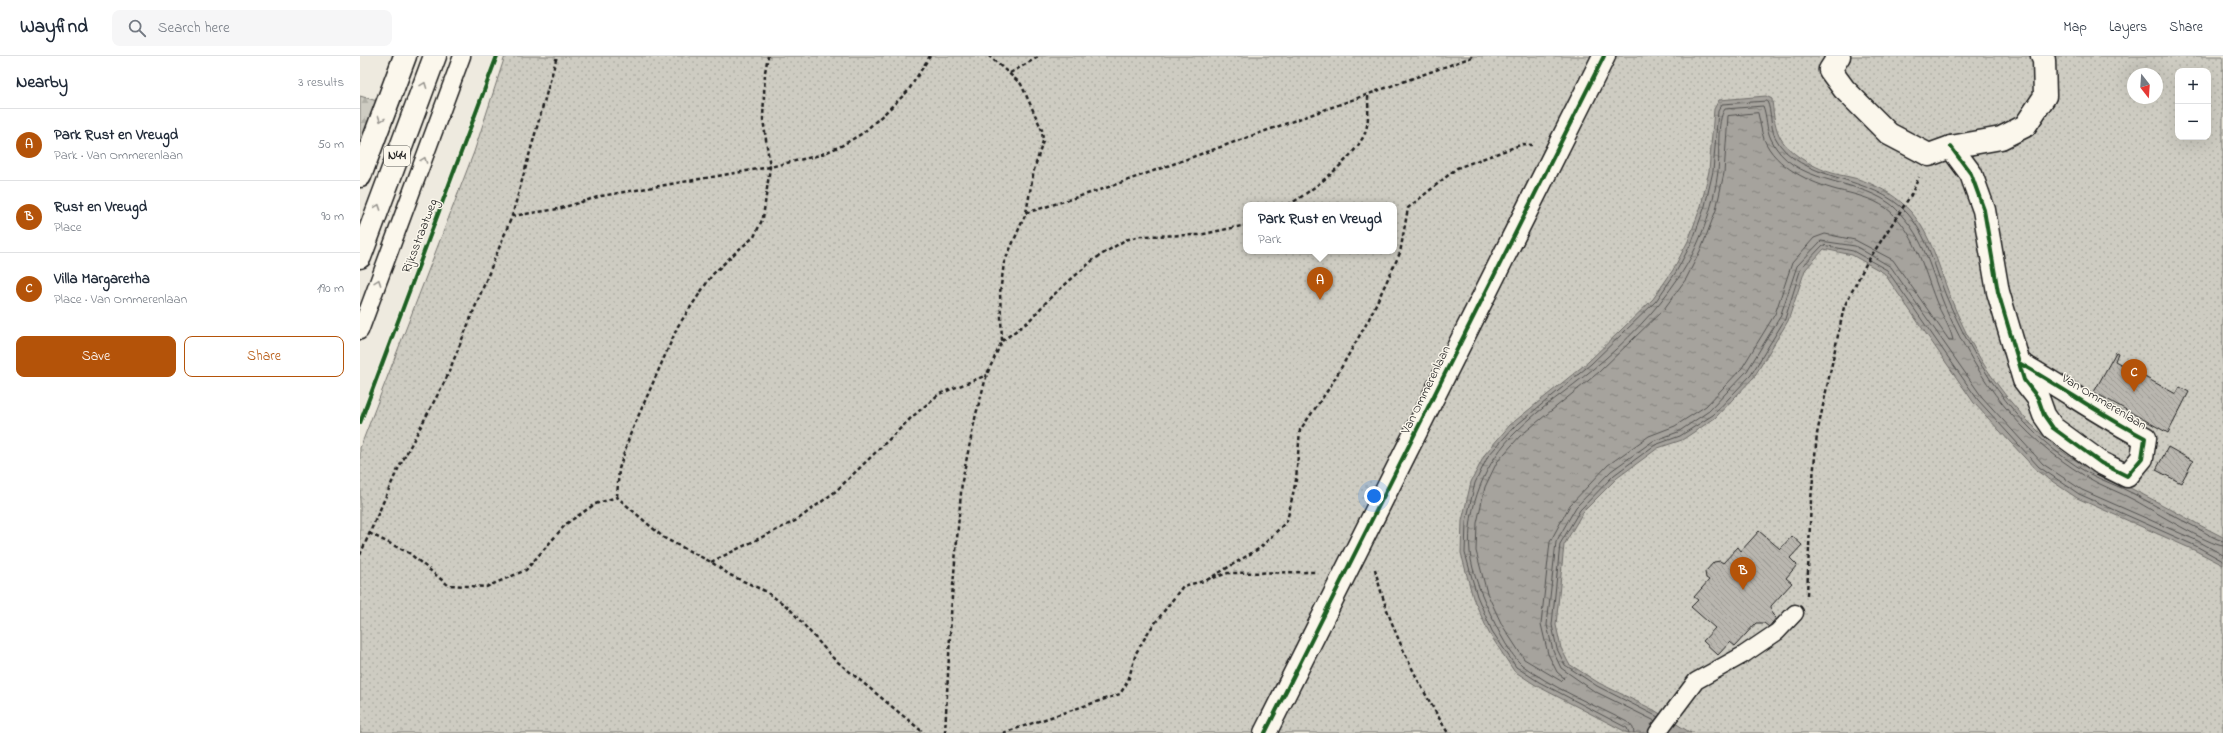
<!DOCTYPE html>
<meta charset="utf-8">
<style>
:root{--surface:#fff;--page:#f6f6f7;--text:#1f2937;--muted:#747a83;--line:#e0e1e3;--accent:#b45309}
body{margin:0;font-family:"Indie Flower",sans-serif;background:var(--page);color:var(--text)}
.controls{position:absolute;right:12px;top:12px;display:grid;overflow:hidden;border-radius:8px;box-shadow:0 4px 16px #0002}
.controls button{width:36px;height:36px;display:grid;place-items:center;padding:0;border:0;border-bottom:1px solid var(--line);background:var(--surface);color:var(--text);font:20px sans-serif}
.compass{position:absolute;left:1767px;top:12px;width:36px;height:36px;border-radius:50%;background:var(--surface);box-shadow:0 4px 16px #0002;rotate:163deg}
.you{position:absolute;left:1014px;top:440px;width:14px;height:14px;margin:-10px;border:3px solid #fff;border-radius:50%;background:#1a73e8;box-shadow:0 0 0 6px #1a73e833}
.badge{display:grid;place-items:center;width:26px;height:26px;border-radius:50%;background:var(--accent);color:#fff;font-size:13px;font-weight:700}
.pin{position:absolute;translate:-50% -33px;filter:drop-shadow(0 1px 2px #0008)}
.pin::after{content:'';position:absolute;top:21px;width:14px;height:12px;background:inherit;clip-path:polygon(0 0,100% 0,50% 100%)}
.popup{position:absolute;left:883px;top:146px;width:154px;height:52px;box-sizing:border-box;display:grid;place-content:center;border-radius:8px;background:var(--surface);filter:drop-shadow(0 1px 3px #0005);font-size:13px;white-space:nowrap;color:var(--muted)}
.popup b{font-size:15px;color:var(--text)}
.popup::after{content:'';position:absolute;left:50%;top:100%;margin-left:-8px;border:8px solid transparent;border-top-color:var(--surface)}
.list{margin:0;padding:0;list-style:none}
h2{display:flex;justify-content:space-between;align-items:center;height:52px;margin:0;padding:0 16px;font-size:17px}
h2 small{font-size:13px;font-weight:400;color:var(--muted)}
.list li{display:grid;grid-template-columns:26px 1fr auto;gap:12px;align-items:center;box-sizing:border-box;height:72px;padding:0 16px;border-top:1px solid var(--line)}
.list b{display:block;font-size:15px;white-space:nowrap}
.list p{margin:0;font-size:13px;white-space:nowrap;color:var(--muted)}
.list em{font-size:13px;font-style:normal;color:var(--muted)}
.actions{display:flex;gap:8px;padding:12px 16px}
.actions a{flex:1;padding:9px 0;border:1px solid var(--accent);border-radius:8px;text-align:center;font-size:14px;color:var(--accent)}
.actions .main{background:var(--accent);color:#fff}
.icon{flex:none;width:22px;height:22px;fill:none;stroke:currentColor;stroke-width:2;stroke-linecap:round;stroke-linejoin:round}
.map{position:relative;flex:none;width:1863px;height:677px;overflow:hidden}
header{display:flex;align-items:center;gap:24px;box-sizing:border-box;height:56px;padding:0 20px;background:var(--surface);border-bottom:1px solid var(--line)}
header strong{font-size:19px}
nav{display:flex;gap:22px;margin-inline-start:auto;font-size:14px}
.search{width:280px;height:36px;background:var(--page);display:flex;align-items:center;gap:10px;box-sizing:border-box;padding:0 14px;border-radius:8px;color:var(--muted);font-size:15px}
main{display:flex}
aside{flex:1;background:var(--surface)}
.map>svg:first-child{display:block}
.forest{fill:url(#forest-firs);stroke:#75746f}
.park{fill:url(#park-dots);stroke:#75746f;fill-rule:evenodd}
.water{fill:url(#water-ripples);stroke:#6f6d69}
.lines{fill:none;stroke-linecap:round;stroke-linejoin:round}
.shore{stroke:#535250;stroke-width:1}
.building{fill:url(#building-back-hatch);stroke:#1c1c1c}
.service-casing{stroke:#1c1c1c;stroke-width:19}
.minor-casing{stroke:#1c1c1c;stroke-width:25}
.primary-casing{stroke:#1c1c1c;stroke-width:25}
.path{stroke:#1c1c1c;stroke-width:2.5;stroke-dasharray:4 3;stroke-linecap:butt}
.service{stroke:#fbf7ec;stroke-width:16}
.minor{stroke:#fbf7ec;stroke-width:22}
.primary{stroke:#fbf7ec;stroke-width:22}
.cycleway-casing{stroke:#fbf7ec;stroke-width:6}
.cycleway{stroke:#1b5e20;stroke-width:4}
.oneway{stroke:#97948e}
.labels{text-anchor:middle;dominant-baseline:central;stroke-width:3;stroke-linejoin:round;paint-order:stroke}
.shield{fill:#fbf7ec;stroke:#5f5e5a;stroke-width:1}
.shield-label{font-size:12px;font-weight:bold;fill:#1c1c1c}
.street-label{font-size:13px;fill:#1c1c1c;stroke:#fbf7ec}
</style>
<header>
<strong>Wayfind</strong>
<div class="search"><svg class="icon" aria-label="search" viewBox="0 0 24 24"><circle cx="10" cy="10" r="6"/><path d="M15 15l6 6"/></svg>Search here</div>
<nav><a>Map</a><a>Layers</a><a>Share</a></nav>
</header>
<main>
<aside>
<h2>Nearby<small>3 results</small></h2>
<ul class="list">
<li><span class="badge">A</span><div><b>Park Rust en Vreugd</b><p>Park · Van Ommerenlaan</p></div><em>50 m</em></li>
<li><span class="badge">B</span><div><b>Rust en Vreugd</b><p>Place</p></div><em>90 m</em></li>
<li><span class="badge">C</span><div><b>Villa Margaretha</b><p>Place · Van Ommerenlaan</p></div><em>190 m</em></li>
</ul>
<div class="actions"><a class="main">Save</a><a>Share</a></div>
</aside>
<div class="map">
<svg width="1863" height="677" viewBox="0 0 1863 677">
<defs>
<pattern id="forest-firs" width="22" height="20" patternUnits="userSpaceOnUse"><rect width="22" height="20" fill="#ceccc2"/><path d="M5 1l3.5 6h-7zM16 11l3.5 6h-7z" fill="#b0afa6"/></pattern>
<pattern id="park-dots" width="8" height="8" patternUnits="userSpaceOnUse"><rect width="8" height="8" fill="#ceccc2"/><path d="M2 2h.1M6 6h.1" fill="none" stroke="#b0afa6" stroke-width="1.8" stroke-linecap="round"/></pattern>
<pattern id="water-ripples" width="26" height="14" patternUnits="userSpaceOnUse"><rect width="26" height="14" fill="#a6a39d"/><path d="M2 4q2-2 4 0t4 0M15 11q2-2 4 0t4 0" fill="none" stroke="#86847f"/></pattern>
<pattern id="building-back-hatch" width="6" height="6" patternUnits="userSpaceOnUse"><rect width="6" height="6" fill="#b9b6af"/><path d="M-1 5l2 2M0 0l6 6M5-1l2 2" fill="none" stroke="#9e9c96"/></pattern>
</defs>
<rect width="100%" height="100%" fill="#eeeadf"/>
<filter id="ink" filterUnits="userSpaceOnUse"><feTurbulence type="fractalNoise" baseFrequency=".025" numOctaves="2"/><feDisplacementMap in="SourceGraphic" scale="8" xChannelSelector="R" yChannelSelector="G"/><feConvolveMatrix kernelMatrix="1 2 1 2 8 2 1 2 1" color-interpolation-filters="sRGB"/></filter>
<g filter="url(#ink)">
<path class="forest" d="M0 40 17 45 0 88Z"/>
<path class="park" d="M145 0H1863V677H0V392L114 96ZM1818 15H1848V81H1818ZM1773 18H1797V42H1773ZM886 149H1034V195H886Z"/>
<path class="water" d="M1406 40 1412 43C1413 54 1414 68 1419 79 1427 97 1453 111 1472 117 1482 120 1494 121 1504 125 1522 132 1538 141 1551 156 1572 180 1578 210 1590 240 1596 256 1604 273 1612 288 1633 327 1663 365 1699 393 1721 410 1747 420 1772 433 1803 448 1832 466 1863 481V509L1834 494 1717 442 1677 415 1614 347 1524 217 1492 199 1464 193 1445 214 1428 265 1394 321 1355 362 1322 384 1298 392 1257 422 1223 456 1204 489 1196 569 1201 592 1209 608 1239 627 1294 654 1331 677H1268L1177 630 1154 615 1129 577 1113 542 1101 497 1102 465 1111 426 1125 398 1150 369 1228 306 1293 243 1313 214 1328 185 1341 150 1349 115 1354 53 1359 44Z"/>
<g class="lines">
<g class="shore">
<path d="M1398 57C1400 65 1401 75 1404 83 1415 111 1451 127 1477 134 1494 138 1512 142 1526 152 1555 174 1563 212 1576 245 1581 258 1590 270 1593 284H1589L1533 204 1495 184 1465 178 1454 182 1432 207 1415 258 1382 312 1346 350 1315 370 1289 380 1248 409 1210 449 1190 486 1181 568 1188 598 1197 616 1204 622 1201 625 1164 603 1142 569 1127 537 1116 495 1117 467 1125 431 1137 406 1160 380 1239 316 1304 253 1326 223 1342 191 1356 154 1364 117 1368 60Z"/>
<path d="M1298 661 1237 630 1205 609 1197 593 1192 569 1200 488 1220 454 1254 419 1295 389 1320 380 1353 359 1391 319 1425 263 1441 212 1463 189 1493 195 1527 214 1618 344 1679 411 1719 438 1836 490 1863 505"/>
<path d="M1295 665 1234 635 1201 612 1193 595 1187 569 1196 486 1216 451 1251 415 1293 385 1318 376 1349 355 1387 315 1420 261 1437 210 1461 185 1495 190 1531 211 1622 341 1683 408 1722 434 1838 485 1863 499"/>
<path d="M1269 677 1267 672 1179 626 1156 611 1132 575 1117 540 1105 497 1106 466 1115 427 1128 400 1153 372 1231 308 1296 245 1316 216 1332 186 1345 150 1353 115 1358 55 1362 48 1407 45C1412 56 1410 70 1415 81 1438 127 1513 117 1548 158 1571 185 1576 219 1590 249 1621 318 1661 378 1728 417 1743 425 1759 430 1774 438 1796 450 1817 462 1839 473 1846 477 1855 483 1863 485"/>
<path d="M1274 677 1273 672 1269 667C1237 650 1190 631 1162 609 1151 600 1137 573 1131 559 1122 540 1112 517 1110 496 1106 452 1125 405 1157 375 1180 352 1208 334 1233 313 1265 287 1296 255 1319 221 1339 192 1354 150 1358 115 1360 99 1356 65 1365 53L1403 50C1407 60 1406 73 1411 83 1432 129 1493 121 1529 147 1534 150 1539 156 1543 161 1567 187 1573 224 1587 255 1620 326 1658 379 1725 420 1741 430 1760 436 1776 445 1792 454 1849 489 1863 490"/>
</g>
</g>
<g class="building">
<path d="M1756 296 1758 297 1755 305 1816 338 1820 331 1829 336 1808 377 1734 336Z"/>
<path d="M1808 391 1833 405 1821 427 1796 414Z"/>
<path d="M1399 475 1420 493 1432 480 1442 489 1430 502 1437 509 1426 522 1432 527 1411 550 1412 558 1416 562 1409 571 1404 567H1396L1375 590 1370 586 1358 599 1343 585 1355 572 1331 551 1338 544 1334 541 1349 524 1346 522 1345 516 1354 506 1360 505 1363 507 1378 491 1381 495Z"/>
</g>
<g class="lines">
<g class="service-casing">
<g id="service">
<path d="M0 275 102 0"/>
<path d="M1297 677 1336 625 1383 599 1417 576 1435 557"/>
</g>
</g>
<g class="minor-casing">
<g id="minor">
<path d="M1479 0 1470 14 1484 33 1529 78 1569 99 1591 91 1641 82 1665 70 1685 40 1684 4 1682 0"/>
<path d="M1591 91 1611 118 1624 154 1638 236 1664 324 1678 342 1684 359 1693 372 1741 407 1767 420 1782 402 1785 382C1742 360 1702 331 1659 307"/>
<path d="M905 677 1244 0"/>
</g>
</g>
<g class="primary-casing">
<g id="primary">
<path d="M0 120 45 0"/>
<path d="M0 201 75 0"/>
</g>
</g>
<g class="path">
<path d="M650 17 680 0"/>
<path d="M928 149C951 136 990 105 1002 83 1010 71 1008 52 1008 38"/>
<path d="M666 157 743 133 1115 0"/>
<path d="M152 160 198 153 241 140 410 111 460 99 481 90 503 77 525 57 548 35 570 0"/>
<path d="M642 285 668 266 690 242 733 204 765 184 781 180 839 179 886 169"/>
<path d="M257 441 259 413 270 379 318 270 352 219 377 195 394 181 403 162 410 111 403 63 405 16 408 0"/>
<path d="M9 477 49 497 88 529 126 531 166 514 206 468 235 448 257 441 304 482 351 506 370 519 405 535 429 552 473 602 564 677"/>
<path d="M0 499 36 417 86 323 152 160 197 0"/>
<path d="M351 506 437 464 476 435 552 361 579 338 627 319"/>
<path d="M1015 513C1029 572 1057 626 1088 677"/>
<path d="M853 522 868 517 957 516"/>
<path d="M847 524 900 492 927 465 936 424 940 374 970 331 1008 265 1040 197 1048 152 1097 112 1163 88 1172 89"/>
<path d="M1447 539 1451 444 1457 378 1484 251 1506 208 1551 139 1559 121"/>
<path d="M585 677 592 541 602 425 616 358 627 318 642 285 640 237 644 207 666 157 674 114 683 85 682 74 661 28 629 0"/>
<path d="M643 677 760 638 768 625 776 597 789 575 823 530 848 524"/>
</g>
<use href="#service" class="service"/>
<use href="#minor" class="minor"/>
<use href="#primary" class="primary"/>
<g class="cycleway-casing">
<g id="cycleway">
<path d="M1591 91 1611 118 1624 154 1638 236 1664 324 1678 342 1684 359 1693 372 1741 407 1767 420 1782 402 1785 382C1742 360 1702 331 1659 307"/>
<path d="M0 367 137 0"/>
<path d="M905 677 1244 0"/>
</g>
</g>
<use href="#cycleway" class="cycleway"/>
</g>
<defs><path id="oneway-chevron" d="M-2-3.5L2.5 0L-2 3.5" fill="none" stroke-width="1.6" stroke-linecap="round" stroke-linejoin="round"/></defs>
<g class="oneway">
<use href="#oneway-chevron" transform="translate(64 29) rotate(-69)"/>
<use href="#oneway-chevron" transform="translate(21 63) rotate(111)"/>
<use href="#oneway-chevron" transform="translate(64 104) rotate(-70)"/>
<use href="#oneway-chevron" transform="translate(18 151) rotate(-70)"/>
<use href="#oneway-chevron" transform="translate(18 226) rotate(-70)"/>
</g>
</g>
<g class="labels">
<rect class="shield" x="24" y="90" width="26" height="20" rx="3"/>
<g class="shield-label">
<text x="37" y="100">N44</text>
</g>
<g class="street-label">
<text transform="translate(60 180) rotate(-69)">Rijksstraatweg</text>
<text transform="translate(1066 334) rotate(-64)">Van Ommerenlaan</text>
<text transform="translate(1744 346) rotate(31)">Van Ommerenlaan</text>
</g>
</g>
</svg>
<div class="controls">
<button>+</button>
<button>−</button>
</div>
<svg class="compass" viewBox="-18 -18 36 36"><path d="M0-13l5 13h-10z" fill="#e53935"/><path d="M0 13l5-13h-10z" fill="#747a83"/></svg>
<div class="you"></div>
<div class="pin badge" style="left:960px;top:244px">A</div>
<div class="popup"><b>Park Rust en Vreugd</b>Park</div>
<div class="pin badge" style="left:1383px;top:534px">B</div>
<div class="pin badge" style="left:1774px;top:336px">C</div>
</div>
</main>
